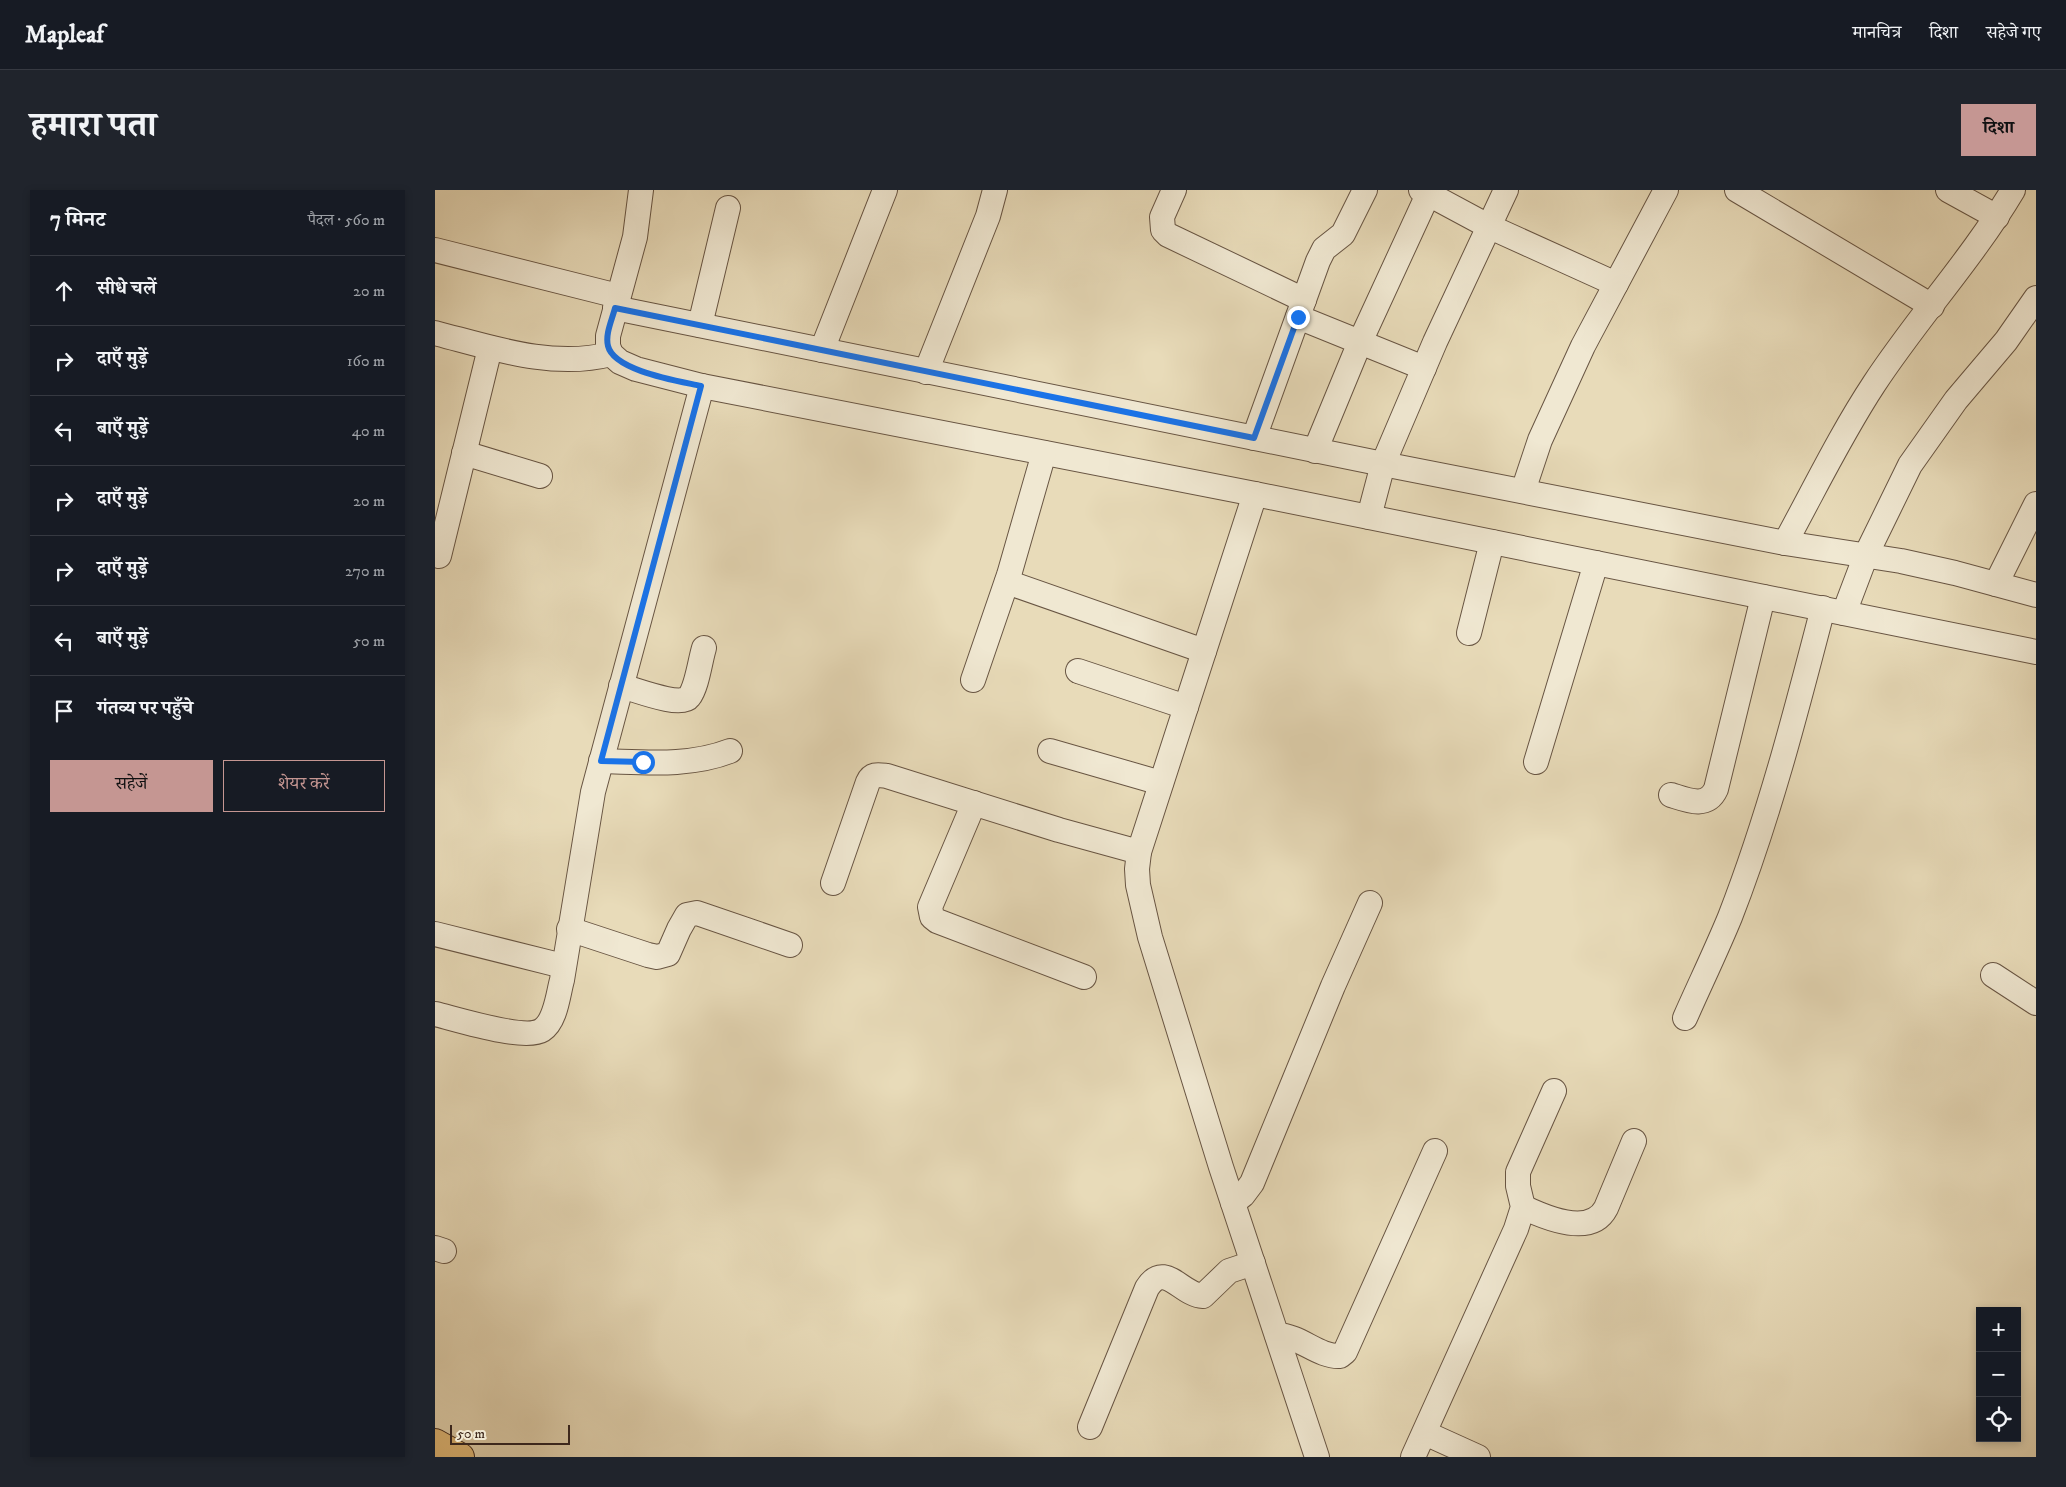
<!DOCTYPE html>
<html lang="hi">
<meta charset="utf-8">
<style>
:root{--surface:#171b24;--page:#20242c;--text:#f1f3f6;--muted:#9ea1a6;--line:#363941;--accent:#c59692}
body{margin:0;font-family:"IM FELL DW Pica","Noto Serif Devanagari",serif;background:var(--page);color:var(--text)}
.controls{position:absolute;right:15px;bottom:15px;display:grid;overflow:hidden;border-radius:0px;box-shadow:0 2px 8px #0003}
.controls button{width:45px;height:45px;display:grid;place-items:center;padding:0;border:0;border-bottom:1px solid var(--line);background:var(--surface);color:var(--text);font:25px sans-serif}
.scale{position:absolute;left:15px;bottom:12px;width:120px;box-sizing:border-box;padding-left:5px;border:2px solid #3e281c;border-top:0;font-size:14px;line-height:18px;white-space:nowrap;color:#3e281c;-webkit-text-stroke:4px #f0e8d2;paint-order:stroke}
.stop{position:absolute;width:15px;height:15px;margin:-11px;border:4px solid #1a73e8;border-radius:50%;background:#fff}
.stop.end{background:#1a73e8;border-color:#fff;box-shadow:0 1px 5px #0008}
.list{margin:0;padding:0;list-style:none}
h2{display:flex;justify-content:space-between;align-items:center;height:65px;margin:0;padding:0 20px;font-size:21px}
h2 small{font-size:16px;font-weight:400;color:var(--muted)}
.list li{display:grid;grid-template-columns:32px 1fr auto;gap:15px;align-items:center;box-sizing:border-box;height:70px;padding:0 20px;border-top:1px solid var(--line)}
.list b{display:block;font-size:19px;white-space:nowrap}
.list em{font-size:16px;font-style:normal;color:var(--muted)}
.actions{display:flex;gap:10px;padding:15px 20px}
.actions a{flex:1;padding:11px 0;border:1px solid var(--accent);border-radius:0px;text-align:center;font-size:18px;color:var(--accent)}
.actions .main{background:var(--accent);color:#111}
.icon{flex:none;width:28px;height:28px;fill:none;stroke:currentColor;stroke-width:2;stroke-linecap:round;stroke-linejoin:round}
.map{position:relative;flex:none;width:1601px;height:1267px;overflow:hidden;border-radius:0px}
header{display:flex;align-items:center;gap:30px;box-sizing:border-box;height:70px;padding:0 25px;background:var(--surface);border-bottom:1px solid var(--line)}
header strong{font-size:24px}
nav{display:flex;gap:28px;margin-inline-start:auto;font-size:18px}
.intro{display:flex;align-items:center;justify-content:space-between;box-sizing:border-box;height:120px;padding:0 30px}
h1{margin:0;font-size:35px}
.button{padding:12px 22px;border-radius:0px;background:var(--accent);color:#111;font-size:18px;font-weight:700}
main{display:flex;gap:30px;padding:0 30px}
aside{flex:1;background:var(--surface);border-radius:0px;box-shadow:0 2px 8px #0003}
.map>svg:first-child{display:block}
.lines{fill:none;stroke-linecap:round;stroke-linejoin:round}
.minor-casing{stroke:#685543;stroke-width:26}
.highway-casing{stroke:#3e281c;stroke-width:30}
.minor{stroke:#f0e8d2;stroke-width:24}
.highway{stroke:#e4be7c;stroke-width:28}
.route{stroke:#1a73e8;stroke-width:6}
</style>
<header>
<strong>Mapleaf</strong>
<nav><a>मानचित्र</a><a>दिशा</a><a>सहेजे गए</a></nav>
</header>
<div class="intro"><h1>हमारा पता</h1><a class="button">दिशा</a></div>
<main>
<aside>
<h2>7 मिनट<small>पैदल · 560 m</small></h2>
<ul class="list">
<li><svg class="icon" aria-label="ahead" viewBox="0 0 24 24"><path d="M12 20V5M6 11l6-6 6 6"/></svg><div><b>सीधे चलें</b></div><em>20 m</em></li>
<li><svg class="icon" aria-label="right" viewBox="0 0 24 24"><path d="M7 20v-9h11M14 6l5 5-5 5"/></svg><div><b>दाएँ मुड़ें</b></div><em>160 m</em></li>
<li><svg class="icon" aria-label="left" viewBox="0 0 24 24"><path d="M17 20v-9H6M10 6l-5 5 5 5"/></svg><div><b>बाएँ मुड़ें</b></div><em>40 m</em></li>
<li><svg class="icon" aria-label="right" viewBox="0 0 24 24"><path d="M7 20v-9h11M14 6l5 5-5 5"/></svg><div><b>दाएँ मुड़ें</b></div><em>20 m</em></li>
<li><svg class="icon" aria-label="right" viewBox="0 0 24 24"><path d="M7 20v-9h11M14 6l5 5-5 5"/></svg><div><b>दाएँ मुड़ें</b></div><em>270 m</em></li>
<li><svg class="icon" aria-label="left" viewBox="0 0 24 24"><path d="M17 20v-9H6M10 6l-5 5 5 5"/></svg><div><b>बाएँ मुड़ें</b></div><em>50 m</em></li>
<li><svg class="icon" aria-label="arrive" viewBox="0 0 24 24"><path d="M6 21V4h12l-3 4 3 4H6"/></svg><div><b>गंतव्य पर पहुँचे</b></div></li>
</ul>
<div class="actions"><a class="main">सहेजें</a><a>शेयर करें</a></div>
</aside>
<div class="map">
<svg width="1601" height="1267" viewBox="0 0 1601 1267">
<rect width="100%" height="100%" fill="#e8dbb9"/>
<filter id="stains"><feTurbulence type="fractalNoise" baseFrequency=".004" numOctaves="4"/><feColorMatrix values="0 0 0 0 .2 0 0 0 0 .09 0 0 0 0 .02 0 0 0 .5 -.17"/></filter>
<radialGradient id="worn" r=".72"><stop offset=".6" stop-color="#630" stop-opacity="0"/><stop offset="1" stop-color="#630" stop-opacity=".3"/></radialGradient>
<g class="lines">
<g class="minor-casing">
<g id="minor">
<path d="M206 0 200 47 173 146V156L176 164 185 172 201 179 267 196 820 304 1601 462"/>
<path d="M739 0 727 27 728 40 733 45 869 110"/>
<path d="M986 0 1053 36 1181 94"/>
<path d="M1302 0 1497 116"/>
<path d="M1513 0 1562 27"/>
<path d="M0 60 183 106"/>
<path d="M180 118 948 274 1350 353 1466 371 1520 383 1601 405"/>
<path d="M863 127 989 178"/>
<path d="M265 135 293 18"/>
<path d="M0 143C58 158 117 179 176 164"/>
<path d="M387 160 450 0"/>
<path d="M491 182 553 26 560 0"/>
<path d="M819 248 883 71 889 59 908 44 930 0"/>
<path d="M880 261 925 152 995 0"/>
<path d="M29 263 105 286"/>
<path d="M1088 301 1105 250 1148 156 1231 0"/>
<path d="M820 304 704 662 702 679 703 695 715 747 786 977 882 1267"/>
<path d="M934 327 948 274 1000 152 1071 0"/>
<path d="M1350 353C1379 300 1406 244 1439 194 1483 127 1537 69 1578 0"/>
<path d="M4 366 55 158"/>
<path d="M572 392 769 461"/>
<path d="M1561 394 1601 314"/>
<path d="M1409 423 1431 365 1475 275 1521 210 1571 151 1601 108"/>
<path d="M1034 443 1057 352"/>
<path d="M643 481 751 517"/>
<path d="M538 490 574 385 609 263"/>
<path d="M186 496C199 499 246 518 254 507 262 497 265 471 269 458"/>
<path d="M615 561 726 593"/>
<path d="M166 571C209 572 254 577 295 561"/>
<path d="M1101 572 1161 373"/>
<path d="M1236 605C1252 610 1272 619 1281 599L1328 407"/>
<path d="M539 613 495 717 497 727 502 731 649 787"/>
<path d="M398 693 433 592C437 583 444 585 452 586L624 640 704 662"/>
<path d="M134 739 213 765 222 767 233 764 244 739 252 725 262 723 355 755"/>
<path d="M0 744 128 776"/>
<path d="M1558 785 1601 813"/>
<path d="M0 824C21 829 90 851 107 840 121 831 123 804 127 790L158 602 267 196"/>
<path d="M1250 828C1265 794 1281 761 1295 727 1334 627 1361 522 1388 418"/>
<path d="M798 1013 808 1005 817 993 898 796 935 713"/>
<path d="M1088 1017C1111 1028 1156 1047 1171 1018L1199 951"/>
<path d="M0 1058 9 1061"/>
<path d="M842 1145C866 1146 883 1167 905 1166L910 1162 1000 961"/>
<path d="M655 1237 712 1098C730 1070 746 1105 768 1106L794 1081 818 1073"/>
<path d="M990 1243 1043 1267"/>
<path d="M978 1267 1081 1039 1088 1017 1083 996V982L1119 901"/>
</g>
</g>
<g class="highway-casing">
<path id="highway" d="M0 1253 25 1267"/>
</g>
<use href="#minor" class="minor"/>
<use href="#highway" class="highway"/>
</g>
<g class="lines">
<path class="route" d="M208 572 166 571 266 196C244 191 179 181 173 156 170 144 177 130 180 118L819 248 863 127"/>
</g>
<rect width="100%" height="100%" filter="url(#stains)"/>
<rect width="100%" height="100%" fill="url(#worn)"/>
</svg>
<div class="controls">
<button>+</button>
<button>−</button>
<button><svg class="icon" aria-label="locate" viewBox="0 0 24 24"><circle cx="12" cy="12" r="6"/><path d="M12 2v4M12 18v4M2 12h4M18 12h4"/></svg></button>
</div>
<div class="scale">50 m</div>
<div class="stop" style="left:208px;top:572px"></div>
<div class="stop end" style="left:863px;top:127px"></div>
</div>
</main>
